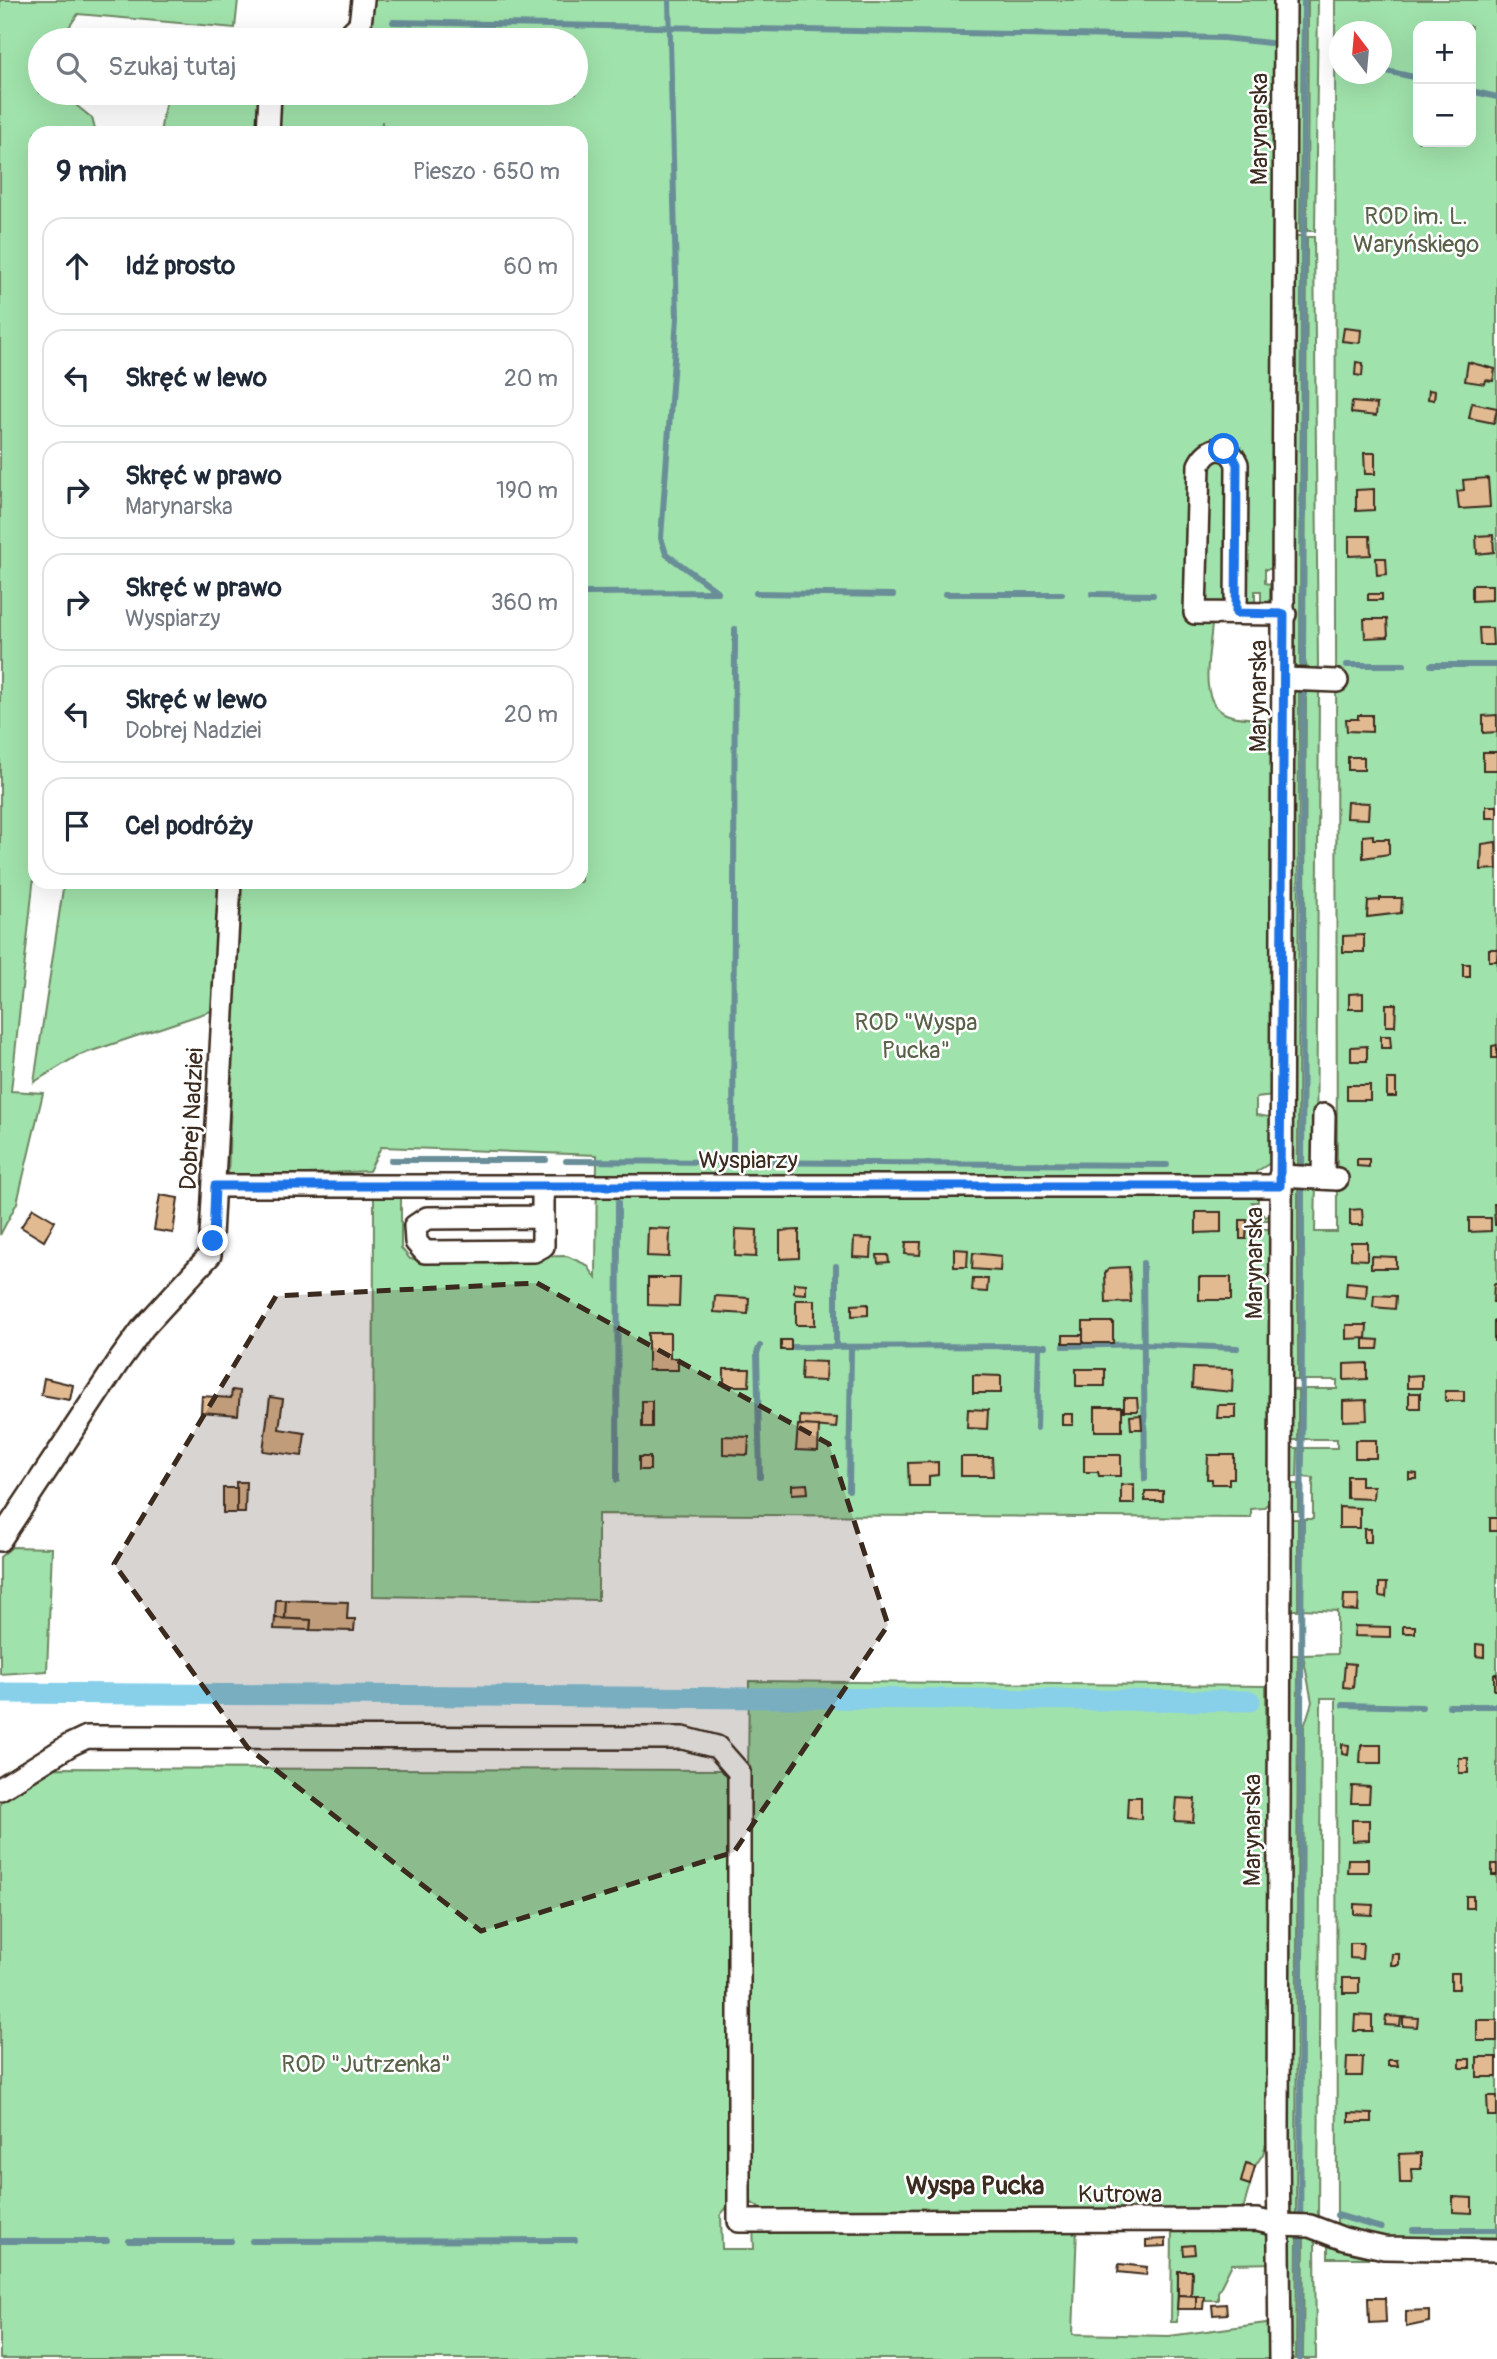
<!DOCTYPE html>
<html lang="pl">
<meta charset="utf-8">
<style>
:root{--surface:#fff;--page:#f6f6f7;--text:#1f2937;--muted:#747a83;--line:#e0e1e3}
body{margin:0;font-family:Pangolin,sans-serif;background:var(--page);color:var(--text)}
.controls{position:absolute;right:21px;top:21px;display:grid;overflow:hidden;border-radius:14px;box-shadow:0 7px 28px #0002}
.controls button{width:63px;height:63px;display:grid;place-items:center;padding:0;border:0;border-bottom:2px solid var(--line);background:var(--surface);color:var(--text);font:35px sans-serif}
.compass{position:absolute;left:1329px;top:21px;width:63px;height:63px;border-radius:50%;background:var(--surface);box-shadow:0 7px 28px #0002;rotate:344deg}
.stop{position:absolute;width:21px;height:21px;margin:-16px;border:5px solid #1a73e8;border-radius:50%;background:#fff}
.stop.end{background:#1a73e8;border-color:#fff;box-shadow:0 2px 7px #0008}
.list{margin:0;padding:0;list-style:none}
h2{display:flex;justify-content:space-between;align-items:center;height:91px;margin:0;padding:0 28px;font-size:30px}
h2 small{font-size:23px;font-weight:400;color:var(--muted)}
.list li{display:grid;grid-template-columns:46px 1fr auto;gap:21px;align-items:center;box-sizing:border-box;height:98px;margin:0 14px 14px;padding:0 14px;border:2px solid var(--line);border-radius:21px}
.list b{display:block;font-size:26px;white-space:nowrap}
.list p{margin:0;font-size:23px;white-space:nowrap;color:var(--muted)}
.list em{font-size:23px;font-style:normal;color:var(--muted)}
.icon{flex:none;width:38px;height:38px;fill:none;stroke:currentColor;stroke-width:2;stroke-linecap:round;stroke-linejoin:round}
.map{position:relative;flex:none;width:1497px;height:2359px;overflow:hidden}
.search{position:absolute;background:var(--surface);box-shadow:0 7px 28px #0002;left:28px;top:28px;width:560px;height:77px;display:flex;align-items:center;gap:18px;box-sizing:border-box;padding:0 24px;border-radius:38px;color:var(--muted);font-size:26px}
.panel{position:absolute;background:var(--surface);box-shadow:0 7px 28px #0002;left:28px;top:126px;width:560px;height:763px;border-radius:21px}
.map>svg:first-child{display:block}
.green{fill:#a0e2ab;stroke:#6e8664;stroke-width:2;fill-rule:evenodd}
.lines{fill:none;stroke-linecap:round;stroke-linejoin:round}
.stream{stroke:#698e98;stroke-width:6}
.canal{stroke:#88d0e9;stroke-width:21}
.building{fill:#e1ba92;stroke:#3b2a1e;stroke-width:2}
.minor-casing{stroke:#3b2a1e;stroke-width:26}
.minor{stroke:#fff;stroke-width:21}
.route{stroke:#1a73e8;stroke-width:9}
.marked{fill:#3b2a1e;fill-opacity:0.2;stroke:#3b2a1e;stroke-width:5;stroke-dasharray:14 9;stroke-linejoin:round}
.labels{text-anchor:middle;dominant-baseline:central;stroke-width:5;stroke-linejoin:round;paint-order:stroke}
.street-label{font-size:24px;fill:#3b2a1e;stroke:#fff}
.park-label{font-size:24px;fill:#596148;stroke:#fff}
.neighbourhood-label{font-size:26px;font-weight:bold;fill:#3b2a1e;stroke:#fff}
</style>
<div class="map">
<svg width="1497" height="2359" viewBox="0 0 1497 2359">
<rect width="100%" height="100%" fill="#fff"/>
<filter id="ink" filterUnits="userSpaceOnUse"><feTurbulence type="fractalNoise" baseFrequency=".0143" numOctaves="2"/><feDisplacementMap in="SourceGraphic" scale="14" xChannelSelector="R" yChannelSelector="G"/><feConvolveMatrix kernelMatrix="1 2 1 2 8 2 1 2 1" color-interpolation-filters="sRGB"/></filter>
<g filter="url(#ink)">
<g class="green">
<path d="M0 0H238L235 28 78 14 60 40H40V93H61L92 118 96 133H35V866L11 1091 43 1093 17 1203 0 1235Z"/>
<path d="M373 0H1277L1275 569H1265V583L1270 584V602L1261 606V591H1255V622L1212 623C1211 650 1196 701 1226 714 1240 720 1261 718 1276 719L1272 835 1273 1096 1256 1098V1115L1270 1117V1163L1256 1172 1258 1202H1252L1265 1217 1272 1215V1220H1240V1239H1246L1247 1229H1272L1270 1502 1263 1508 1251 1509V1518L598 1514V1600L373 1596 374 1196 401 1195V1248L410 1259 567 1256 587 1265 596 1278 597 1155 381 1147 369 1171 228 1178 239 882H581V133H382V121L381 133H278L280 93H576V40H381L371 32Z"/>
<path d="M1294 0H1302L1300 232 1293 231Z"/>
<path d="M1308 0H1318L1315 231H1307Z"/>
<path d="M1335 0H1497V2237L1384 2238 1337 2226 1336 1698H1321L1318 2219H1302L1304 1727 1312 1702 1303 1655 1337 1654V1611L1303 1609 1304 1519H1313V1478L1303 1477 1304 1448H1337V1439H1303L1304 1389H1337V1380H1303L1304 1184H1316L1315 1232H1337ZM1418 26H1471V142H1418ZM1340 32H1382V74H1340Z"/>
<path d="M167 93H261L260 133H160Z"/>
<path d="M1293 236H1301L1300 672H1291Z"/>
<path d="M1307 237H1314L1318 666 1314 673H1308L1305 660Z"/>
<path d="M1291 684 1299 685 1298 1169H1288Z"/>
<path d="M1306 685 1319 691 1316 1170 1304 1169Z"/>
<path d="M64 882H223L217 1009 77 1056 34 1082Z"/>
<path d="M1288 1183 1298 1184V1380H1288Z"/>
<path d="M1288 1389 1298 1390V1440H1288Z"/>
<path d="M1288 1448H1298L1297 1477H1288Z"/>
<rect x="1287" y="1484" width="11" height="27"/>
<rect x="1287" y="1519" width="11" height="91"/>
<path d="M12 1547 52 1548 47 1671 0 1674V1557Z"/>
<path d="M1287 1655H1298L1296 2219H1286Z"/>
<path d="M749 1681 1266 1686V1734L1270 1743 1269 2133 1263 2154 1255 2166 1247 2163 1241 2182 1250 2185 1244 2206 1234 2212 768 2214 749 2201 744 2189Z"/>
<path d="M49 1768 722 1770 731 1779 729 2205 721 2214 722 2249H754L753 2227 1077 2226 1073 2334 1169 2336 1274 2322V2359H0V1801Z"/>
<path d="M1172 2227 1266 2231 1274 2263 1232 2264 1218 2292V2300H1204L1203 2296H1191L1192 2271H1178L1177 2322H1171Z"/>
<path d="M1297 2233 1296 2359H1287L1286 2234Z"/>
<path d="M1304 2233 1315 2238 1316 2359H1303Z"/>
<path d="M1328 2242 1388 2258H1328Z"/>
</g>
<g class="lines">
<g class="stream">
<path d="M669 0 677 318 661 538 666 554 718 592"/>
<path d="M393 22 1223 38 1270 43"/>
<path d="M1382 70 1418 78"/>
<path d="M1471 91 1497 97"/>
<path d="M585 593 716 592"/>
<path d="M756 593 893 595"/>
<path d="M945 594H1062"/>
<path d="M1092 594 1153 595"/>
<path d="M1347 665H1404"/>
<path d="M1431 665H1497"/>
<path d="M391 1160H546"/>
<path d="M566 1161 1167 1165"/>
<path d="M733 1162 735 629"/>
<path d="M1143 1263 1145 1479"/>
<path d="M836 1266V1347"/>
<path d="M1064 1346 1144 1344 1237 1348"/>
<path d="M791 1347 1046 1346"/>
<path d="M1037 1428 1039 1346"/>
<path d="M760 1477 757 1353 760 1346"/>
<path d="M617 1480 618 1202"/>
<path d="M849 1490 851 1347"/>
<path d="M1343 1705 1422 1707"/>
<path d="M1449 1706H1497"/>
<path d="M1337 2215 1381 2228"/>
<path d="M1413 2230H1497"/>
<path d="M0 2241H107"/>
<path d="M129 2241H231"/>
<path d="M252 2241 575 2240"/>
<path d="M1300 2359 1304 0"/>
</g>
<path class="canal" d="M0 1693 1250 1701"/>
</g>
<g class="building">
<path d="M1344 328 1361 330 1360 343 1342 341Z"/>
<path d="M1356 362 1363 363 1362 376 1355 375Z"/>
<path d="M1468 362 1495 369 1493 381 1486 380 1485 384 1465 381Z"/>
<path d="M1429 390 1435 391 1434 400 1428 399Z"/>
<path d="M1352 402 1377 404 1376 416 1351 413Z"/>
<path d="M1472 403 1497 408 1494 423 1469 418Z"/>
<path d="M1364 453H1375V474H1365Z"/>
<path d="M1488 478 1490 507 1459 509 1457 491 1464 490 1463 480Z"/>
<path d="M1374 489V510L1356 511V490Z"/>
<path d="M1493 535 1494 552 1477 554 1476 536Z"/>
<path d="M1349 536H1370L1371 555 1349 556Z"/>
<path d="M1376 558H1386L1387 574 1377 575Z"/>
<path d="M1472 585H1492V600L1472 601Z"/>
<rect x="1368" y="594" width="14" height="6"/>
<path d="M1364 619H1387L1388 637 1365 638Z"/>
<path d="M1479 628H1492L1493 645H1480Z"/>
<path d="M1358 715H1372V732L1347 731 1346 719H1358Z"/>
<path d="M1497 715V732L1483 733V716Z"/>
<rect x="1483" y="752" width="14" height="18"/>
<rect x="1348" y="757" width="16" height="13"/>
<path d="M1347 802 1369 803 1368 819 1346 818Z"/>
<rect x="1486" y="806" width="11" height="12"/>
<path d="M1373 835V839H1389V854L1363 858V836Z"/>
<path d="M1496 842 1497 869 1481 870 1482 844Z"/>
<path d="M1380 898H1402L1401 913 1367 917 1368 901 1380 900Z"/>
<path d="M1364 935V952H1343V936Z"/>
<rect x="1489" y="949" width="8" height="12"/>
<rect x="1463" y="964" width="7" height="13"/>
<path d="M1363 993V1009H1349V994Z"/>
<path d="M1386 1004H1396L1395 1026H1386Z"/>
<path d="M1381 1036H1390L1391 1048H1381Z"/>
<path d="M1497 1045V1058H1492V1046Z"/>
<path d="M1367 1046V1061H1351V1047Z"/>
<rect x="1387" y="1079" width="9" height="18"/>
<rect x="1347" y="1085" width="23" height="15"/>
<path d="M1357 1159H1369V1167L1357 1166Z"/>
<path d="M160 1195 178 1198 173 1233 154 1230Z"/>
<path d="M1494 1204H1497V1225H1495Z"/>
<path d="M33 1208 55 1221 44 1241 21 1227Z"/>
<path d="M1362 1209 1363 1225H1350V1210Z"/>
<path d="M1196 1212H1221V1232L1196 1233Z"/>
<path d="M1469 1218H1491V1231L1469 1232Z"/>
<path d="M1240 1220H1247L1246 1239H1240Z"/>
<path d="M648 1228 670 1229 669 1257 647 1256Z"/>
<path d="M736 1229 757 1230 756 1257 735 1256Z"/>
<path d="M799 1230V1258L780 1259V1231Z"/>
<path d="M854 1238 872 1239 871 1258 853 1257Z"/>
<path d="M906 1242H921L920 1255 905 1254Z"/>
<path d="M1351 1242H1367V1260L1351 1259Z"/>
<path d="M954 1249 968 1250 967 1267H954Z"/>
<path d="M973 1253 1001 1256 1000 1271 972 1269Z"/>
<path d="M877 1255H888L889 1262 878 1263Z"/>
<path d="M1371 1256 1396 1257V1268H1371Z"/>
<path d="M1129 1267 1131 1302 1106 1303 1105 1273 1110 1268Z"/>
<rect x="1199" y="1277" width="32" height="23"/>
<path d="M648 1278H680L679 1306 648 1305Z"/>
<path d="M973 1279H988L987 1292 972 1291Z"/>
<path d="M1347 1282 1367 1284 1366 1298 1346 1296Z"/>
<path d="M794 1283 806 1284V1294L794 1293Z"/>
<path d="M1494 1284H1497V1302H1493Z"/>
<path d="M1374 1295 1396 1296 1395 1309 1373 1307Z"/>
<path d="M715 1296 749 1298 748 1314 714 1312Z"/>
<rect x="796" y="1300" width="19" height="25"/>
<path d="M868 1304V1315L852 1316V1305Z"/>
<rect x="1494" y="1321" width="3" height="20"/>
<rect x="1083" y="1322" width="30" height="21"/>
<path d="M1346 1325H1367L1366 1338 1346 1339Z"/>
<path d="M648 1333H670V1358H678V1370H648Z"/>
<rect x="1063" y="1335" width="20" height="8"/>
<path d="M1364 1339 1379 1340 1378 1349H1364Z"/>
<rect x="781" y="1340" width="10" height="10"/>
<path d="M802 1361 826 1362 825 1381 801 1380Z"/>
<path d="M1367 1363V1379L1344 1380V1364Z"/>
<path d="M1193 1368 1233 1369 1232 1392 1192 1388Z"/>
<path d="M724 1369H750L749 1386H724Z"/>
<rect x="1076" y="1369" width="29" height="17"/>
<path d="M973 1375 1001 1376V1393H973Z"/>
<path d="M1422 1375V1388H1407V1376Z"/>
<path d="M44 1378 73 1385 70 1400 41 1395Z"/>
<path d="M232 1390 240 1391 238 1415 201 1412 202 1396 231 1398Z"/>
<rect x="1445" y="1391" width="19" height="10"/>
<rect x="1409" y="1393" width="11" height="15"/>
<path d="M270 1397 283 1399 279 1429 305 1433 302 1456 263 1451Z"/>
<path d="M1124 1398H1137L1138 1411H1124Z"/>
<path d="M1366 1400 1367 1420 1343 1421V1401Z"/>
<rect x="642" y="1401" width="10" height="26"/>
<path d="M1218 1405H1236V1418H1217Z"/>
<rect x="1095" y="1407" width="27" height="24"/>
<path d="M968 1409 988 1410 987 1429 967 1428Z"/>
<rect x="1062" y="1414" width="11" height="11"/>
<path d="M1141 1415 1142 1429H1131L1130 1416Z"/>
<path d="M800 1416 837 1418 836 1428 800 1425Z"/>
<path d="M798 1425 819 1426 818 1451 796 1450Z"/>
<path d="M723 1436 749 1437 748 1455 723 1454Z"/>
<rect x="1355" y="1440" width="21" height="18"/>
<path d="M1084 1455H1121V1476H1099L1098 1472H1084Z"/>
<path d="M1208 1455H1234V1478H1229V1484H1212V1479H1207Z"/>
<rect x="639" y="1457" width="11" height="13"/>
<path d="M961 1457H992L993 1476H961Z"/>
<path d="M938 1462V1475L929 1476V1486H909L908 1463Z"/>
<path d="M1409 1473 1417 1474V1479H1409Z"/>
<path d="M1347 1476H1361V1486H1374L1373 1499 1347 1498Z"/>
<path d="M236 1482H246L245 1513H237Z"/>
<path d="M807 1484 808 1493 792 1494V1485Z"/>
<path d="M1134 1484V1504H1121V1485Z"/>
<rect x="223" y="1488" width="14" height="25"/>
<rect x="1145" y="1491" width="18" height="10"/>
<path d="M1339 1507 1360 1508V1528H1339Z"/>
<rect x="1490" y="1518" width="7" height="13"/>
<rect x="1364" y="1529" width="7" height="13"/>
<path d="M1379 1583H1387L1386 1597 1379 1596Z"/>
<path d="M1344 1595H1359L1358 1611 1343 1610Z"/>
<path d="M276 1600H286L285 1619 275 1618Z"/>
<path d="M286 1600 348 1602 347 1619H355L354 1631 310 1630 311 1620 285 1619Z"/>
<path d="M275 1618 311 1620 310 1630 274 1629Z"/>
<path d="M1355 1626 1390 1627V1637L1354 1636Z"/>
<rect x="1403" y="1626" width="12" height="7"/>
<path d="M1476 1644 1484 1645V1657L1476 1656Z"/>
<path d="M1345 1663 1355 1664 1353 1688 1343 1687Z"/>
<rect x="1494" y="1674" width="3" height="16"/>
<path d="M1342 1744 1349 1745 1348 1755 1342 1754Z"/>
<path d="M1361 1745H1381V1763H1360Z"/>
<rect x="1459" y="1758" width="9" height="15"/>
<path d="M1352 1786 1370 1787 1369 1803H1351Z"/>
<path d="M1128 1797H1141V1819L1127 1818Z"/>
<path d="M1177 1798 1195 1799 1193 1822 1175 1821Z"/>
<path d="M1352 1820H1369V1840L1352 1841Z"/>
<path d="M1348 1859H1368V1872H1347Z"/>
<rect x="1492" y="1864" width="5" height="11"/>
<rect x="1466" y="1896" width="7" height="12"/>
<path d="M1354 1904 1373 1905 1372 1915 1354 1914Z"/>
<path d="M1350 1943H1363L1362 1959 1350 1958Z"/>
<path d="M1392 1954H1399V1965H1391Z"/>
<rect x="1451" y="1973" width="8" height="16"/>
<rect x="1343" y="1978" width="16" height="15"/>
<path d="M1355 2015 1372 2016V2031H1354Z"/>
<path d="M1386 2016 1401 2017 1400 2026 1385 2025Z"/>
<path d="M1403 2017 1418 2018 1417 2027 1403 2026Z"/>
<rect x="1477" y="2020" width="20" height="21"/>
<path d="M1347 2057H1363L1362 2076H1346Z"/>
<rect x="1477" y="2057" width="20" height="20"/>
<rect x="1460" y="2059" width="10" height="9"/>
<path d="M1388 2060H1397L1398 2066H1388Z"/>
<path d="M1487 2096H1497V2116H1488Z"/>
<path d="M1349 2113 1372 2114V2122H1349Z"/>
<path d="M1421 2153V2169H1411L1412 2183H1400L1399 2154Z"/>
<path d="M1246 2163 1255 2166 1250 2185 1241 2182Z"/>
<path d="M1453 2197 1472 2198V2213L1453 2212Z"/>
<path d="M1166 2239V2246L1146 2247V2240Z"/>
<path d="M1194 2245 1195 2254 1184 2255 1183 2246Z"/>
<path d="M1119 2264 1147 2267 1146 2275 1118 2272Z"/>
<path d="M1178 2271H1192L1191 2296 1178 2295Z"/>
<path d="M1178 2295 1196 2296V2309H1177Z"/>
<path d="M1196 2296H1204L1203 2309H1196Z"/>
<path d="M1368 2298H1385L1386 2322 1369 2323Z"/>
<path d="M1226 2304 1227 2314 1213 2315 1212 2305Z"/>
<path d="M1429 2310V2322L1406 2327V2311Z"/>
</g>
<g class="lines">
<g class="minor-casing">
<g id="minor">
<path d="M344 40 360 24 363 0"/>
<path d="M268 133 270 93"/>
<path d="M1236 613 1237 464C1228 442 1208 446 1199 465L1195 613 1285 614"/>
<path d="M1285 679 1337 681"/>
<path d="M1280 1176 1337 1179"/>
<path d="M1323 1178 1324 1115"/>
<path d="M215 1186H1280"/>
<path d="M543 1196V1246L534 1251 425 1252 416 1242 415 1226 427 1218 543 1217"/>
<path d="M0 1540 119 1361 143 1328 210 1255 230 882"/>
<path d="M0 1789 70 1745 87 1737 683 1738 717 1747 739 1772V2221L1257 2220 1278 2225 1310 2226 1344 2239 1384 2248 1497 2250"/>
<path d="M1280 2359 1278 2136 1285 0"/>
</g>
</g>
<use href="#minor" class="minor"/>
</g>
</g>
<g class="lines" filter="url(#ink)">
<path class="route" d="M213 1241 215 1186H1280L1284 614 1236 613 1237 464 1232 454 1224 449"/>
</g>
<path class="marked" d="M537 1283 829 1444 888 1625 734 1852 481 1931 248 1748 114 1564 276 1296Z"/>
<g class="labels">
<g class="street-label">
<text transform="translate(1259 129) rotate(-90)">Marynarska</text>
<text transform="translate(1258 696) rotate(-90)">Marynarska</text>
<text transform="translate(192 1119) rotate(-87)">Dobrej Nadziei</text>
<text x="748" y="1160">Wyspiarzy</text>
<text transform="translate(1254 1263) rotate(-90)">Marynarska</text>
<text transform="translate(1252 1830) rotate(-90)">Marynarska</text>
<text x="1120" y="2194">Kutrowa</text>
</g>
<g class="park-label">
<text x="1416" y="216">ROD im. L.<tspan x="1416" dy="28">Waryńskiego</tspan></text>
<text x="916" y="1022">ROD "Wyspa<tspan x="916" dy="28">Pucka"</tspan></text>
<text x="366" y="2064">ROD "Jutrzenka"</text>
</g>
<g class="neighbourhood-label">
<text x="975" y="2186">Wyspa Pucka</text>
</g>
</g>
</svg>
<div class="controls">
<button>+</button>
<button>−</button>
</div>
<svg class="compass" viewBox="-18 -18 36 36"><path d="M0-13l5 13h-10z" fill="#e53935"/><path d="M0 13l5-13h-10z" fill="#747a83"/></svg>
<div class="stop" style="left:1224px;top:449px"></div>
<div class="stop end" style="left:213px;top:1241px"></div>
<div class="search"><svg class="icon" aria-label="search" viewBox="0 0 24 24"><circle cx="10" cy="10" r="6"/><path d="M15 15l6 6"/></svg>Szukaj tutaj</div>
<section class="panel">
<h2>9 min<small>Pieszo · 650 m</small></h2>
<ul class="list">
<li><svg class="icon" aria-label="ahead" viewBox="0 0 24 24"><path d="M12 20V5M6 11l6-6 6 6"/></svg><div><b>Idź prosto</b></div><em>60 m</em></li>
<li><svg class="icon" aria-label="left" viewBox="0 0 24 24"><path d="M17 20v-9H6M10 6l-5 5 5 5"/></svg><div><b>Skręć w lewo</b></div><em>20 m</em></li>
<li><svg class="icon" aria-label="right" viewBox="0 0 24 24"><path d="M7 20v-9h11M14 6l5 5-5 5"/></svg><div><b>Skręć w prawo</b><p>Marynarska</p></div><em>190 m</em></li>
<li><svg class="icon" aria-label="right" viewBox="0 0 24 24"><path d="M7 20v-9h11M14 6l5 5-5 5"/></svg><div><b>Skręć w prawo</b><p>Wyspiarzy</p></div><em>360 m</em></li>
<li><svg class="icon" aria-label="left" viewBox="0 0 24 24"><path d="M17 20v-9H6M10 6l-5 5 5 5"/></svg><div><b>Skręć w lewo</b><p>Dobrej Nadziei</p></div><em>20 m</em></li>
<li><svg class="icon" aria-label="arrive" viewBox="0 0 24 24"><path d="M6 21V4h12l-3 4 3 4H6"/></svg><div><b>Cel podróży</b></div></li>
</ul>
</section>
</div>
